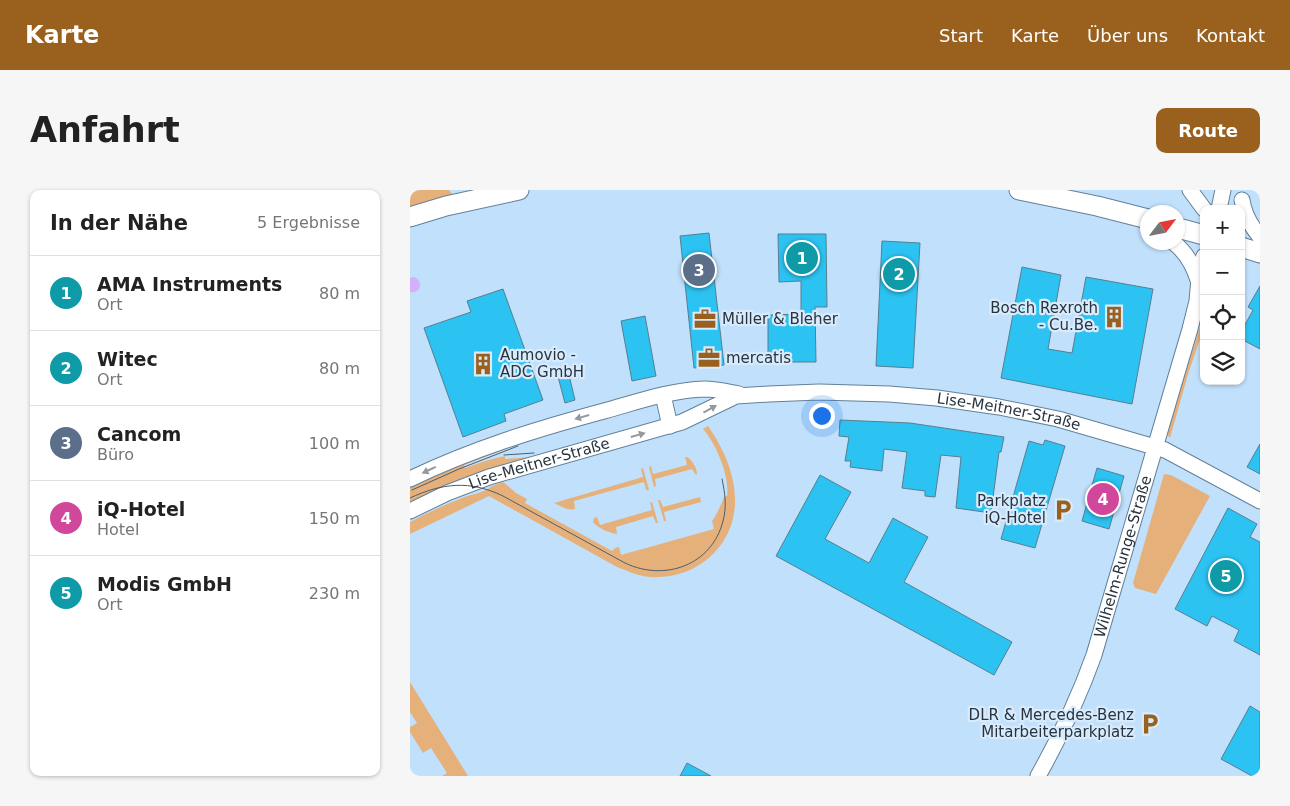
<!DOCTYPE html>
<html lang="de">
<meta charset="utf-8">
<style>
:root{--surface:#fff;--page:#f6f6f6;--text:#222;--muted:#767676;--line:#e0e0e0;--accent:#9a611e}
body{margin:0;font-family:"DejaVu Sans",sans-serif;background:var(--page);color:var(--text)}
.controls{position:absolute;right:15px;top:15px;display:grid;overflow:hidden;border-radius:10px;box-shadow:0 1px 4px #0004}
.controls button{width:45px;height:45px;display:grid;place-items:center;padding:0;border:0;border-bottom:1px solid var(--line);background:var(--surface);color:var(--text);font:25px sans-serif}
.compass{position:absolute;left:730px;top:15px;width:45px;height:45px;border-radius:50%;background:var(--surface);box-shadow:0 1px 4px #0004;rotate:58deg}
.you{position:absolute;left:411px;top:225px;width:18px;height:18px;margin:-12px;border:4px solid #fff;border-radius:50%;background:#1a73e8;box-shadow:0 0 0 8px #1a73e833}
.badge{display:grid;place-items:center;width:32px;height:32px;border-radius:50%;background:var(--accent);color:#fff;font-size:16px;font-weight:700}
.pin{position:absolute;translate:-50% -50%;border:2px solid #fff;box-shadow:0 1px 5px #0006}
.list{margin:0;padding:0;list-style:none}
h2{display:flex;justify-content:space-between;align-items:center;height:65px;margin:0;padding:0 20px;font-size:21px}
h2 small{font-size:16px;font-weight:400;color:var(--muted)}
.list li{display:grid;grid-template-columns:32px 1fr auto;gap:15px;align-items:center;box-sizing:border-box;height:75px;padding:0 20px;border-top:1px solid var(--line)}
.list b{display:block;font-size:19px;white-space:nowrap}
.list p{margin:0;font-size:16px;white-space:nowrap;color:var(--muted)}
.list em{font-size:16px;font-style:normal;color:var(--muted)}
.icon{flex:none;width:28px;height:28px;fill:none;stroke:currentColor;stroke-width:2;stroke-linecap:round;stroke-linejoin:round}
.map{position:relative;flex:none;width:850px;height:586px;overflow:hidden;border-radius:10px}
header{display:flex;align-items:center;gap:30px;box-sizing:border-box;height:70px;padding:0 25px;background:var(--accent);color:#fff}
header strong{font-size:24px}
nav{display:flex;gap:28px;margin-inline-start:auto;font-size:18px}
.intro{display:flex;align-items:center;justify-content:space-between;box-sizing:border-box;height:120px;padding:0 30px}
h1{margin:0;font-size:35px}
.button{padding:12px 22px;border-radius:10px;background:var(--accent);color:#fff;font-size:18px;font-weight:700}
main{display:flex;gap:30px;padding:0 30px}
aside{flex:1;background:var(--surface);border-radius:10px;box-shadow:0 1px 4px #0004}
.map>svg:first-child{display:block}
.green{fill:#e6b07a}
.water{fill:#d2b0fa}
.building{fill:#2cc2f2;stroke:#577f8f}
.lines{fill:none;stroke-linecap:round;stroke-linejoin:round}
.minor-casing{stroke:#638099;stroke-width:17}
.major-casing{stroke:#638099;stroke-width:21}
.minor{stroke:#fff;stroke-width:15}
.major{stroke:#fff;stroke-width:19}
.tram{stroke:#4c5e6d;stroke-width:1}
.oneway{fill:#939a9f}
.labels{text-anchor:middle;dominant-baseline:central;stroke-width:4.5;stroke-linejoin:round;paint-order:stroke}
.poi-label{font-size:15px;fill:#27343f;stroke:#d8ebfc;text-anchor:end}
.street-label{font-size:15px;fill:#27343f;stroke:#d8ebfc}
</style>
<header>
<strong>Karte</strong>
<nav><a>Start</a><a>Karte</a><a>Über uns</a><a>Kontakt</a></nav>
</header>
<div class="intro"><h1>Anfahrt</h1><a class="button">Route</a></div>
<main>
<aside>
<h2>In der Nähe<small>5 Ergebnisse</small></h2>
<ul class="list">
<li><span class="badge" style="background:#0f9aa8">1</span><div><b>AMA Instruments</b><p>Ort</p></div><em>80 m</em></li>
<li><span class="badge" style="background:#0f9aa8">2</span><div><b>Witec</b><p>Ort</p></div><em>80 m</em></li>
<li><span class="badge" style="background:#5c6f8a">3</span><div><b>Cancom</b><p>Büro</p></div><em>100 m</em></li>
<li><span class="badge" style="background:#d1479c">4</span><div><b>iQ-Hotel</b><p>Hotel</p></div><em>150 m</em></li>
<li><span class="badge" style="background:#0f9aa8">5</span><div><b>Modis GmbH</b><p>Ort</p></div><em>230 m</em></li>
</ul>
</aside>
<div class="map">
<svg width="850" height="586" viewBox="0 0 850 586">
<rect width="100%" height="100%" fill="#c0e0fc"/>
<g class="green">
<path d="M0 0H39L43 5 0 18Z"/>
<path d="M794 125V138L779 181 760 248 757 244 760 229Z"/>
<path d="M298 236C314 259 326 286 325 314 323 359 284 390 240 387 228 386 218 381 207 377L79 306 0 344V332C17 323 34 315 52 308 62 304 74 303 82 296L93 292 97 295 106 303 117 309 115 313 202 361 205 358 209 357 211 365 304 339 302 331C306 326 312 313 314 307L317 306C320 287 306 253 293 239Z"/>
<path d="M92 258 93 260 54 275 55 278 78 270 95 266V269L123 267 0 317V292Z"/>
<path d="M275 267H277C282 270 287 278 287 284L286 285 282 279 245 289 246 296 244 297 239 277 241 276 243 284 277 275Z"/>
<path d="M233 278 239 300H236L234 292 164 311 165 319C157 321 151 316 144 313L233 287 231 279Z"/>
<path d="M754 284 761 285 800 306 746 404 725 398 723 393Z"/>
<path d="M290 307 291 312 254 322 256 331H254L248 310H250L253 317Z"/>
<path d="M242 312 248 333H246L243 326 206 337 207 344C199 343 188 338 183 332L184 328 187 327 190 335 242 320 240 313Z"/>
<path d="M0 492 58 586H32L37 583 21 558 13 563 0 542V537L7 533 0 522Z"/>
</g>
<path class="water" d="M4 87C14 91 11 104 0 102V88Z"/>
<g class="building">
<path d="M299 43 314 175 284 178 270 46Z"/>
<path d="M368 44H416L417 117H405L406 172H358V125L391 124V91L369 92Z"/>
<path d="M472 51 510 53 503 178 466 176Z"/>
<path d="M612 77 651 85 638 159 662 163 676 87 743 99 722 214 591 188Z"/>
<path d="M850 96V159L831 149V142L843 120 838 117Z"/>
<path d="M93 99 133 210 94 224 96 231 53 247 14 138 61 122 57 111Z"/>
<path d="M235 126 246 186 222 191 211 131Z"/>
<path d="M158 181 165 210 155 213 147 183Z"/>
<path d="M430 230 500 233 594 247 591 262H589L581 323 546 318 551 267 531 265 525 307 515 306V301L492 298 497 262 474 259 472 281 440 277 441 271H435L439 247 429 246Z"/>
<path d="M635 250 655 256 625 358 591 349 619 251 633 255Z"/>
<path d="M850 254V284L837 277Z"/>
<path d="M687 278 714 286 699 339 672 331Z"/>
<path d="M410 285 441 302 415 349 459 373 483 328 518 347 494 392 602 452 584 485 366 366Z"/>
<path d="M818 318 847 334 840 347 850 352V465L824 451 829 440 802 426 797 436 765 419Z"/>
<path d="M840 516 850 522V586H842L811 569Z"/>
<path d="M277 573 301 586H270Z"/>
</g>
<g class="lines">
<g class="minor-casing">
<g id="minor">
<path d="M780 0 794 19"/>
<path d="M832 10C834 24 841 36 850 47"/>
<path d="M809 19 813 0"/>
<path d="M763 52C776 62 783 74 788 90"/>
<path d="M253 205 260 236"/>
<path d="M0 289C62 259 127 239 194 221 227 212 260 200 295 199 306 199 318 202 329 204"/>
<path id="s1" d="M0 321 37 303 79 287 272 232 326 206 359 204 409 202 479 204 527 208 589 217 648 229 755 260 850 311"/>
<path id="s2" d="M628 586C650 547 669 507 684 465L780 139 787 111 790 77 794 66"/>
</g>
</g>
<g class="major-casing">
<g id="major">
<path d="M609 0 687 16 738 29"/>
<path d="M0 27 36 16 109 0"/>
<path d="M768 38 794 45"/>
<path d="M831 57 850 63"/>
</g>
</g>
<use href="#minor" class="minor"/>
<use href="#major" class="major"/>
<g class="tram">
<path d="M94 265 124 263"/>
<path d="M2 300 49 279 108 256"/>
<path d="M0 308C32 293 60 290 93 306L215 373C255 392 302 375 313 331 317 317 315 303 312 289"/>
</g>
</g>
<defs><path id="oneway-solid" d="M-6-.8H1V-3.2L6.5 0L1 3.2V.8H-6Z" transform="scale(1.25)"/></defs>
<g class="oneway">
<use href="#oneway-solid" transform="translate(300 219) rotate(-29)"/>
<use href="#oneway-solid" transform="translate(172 227) rotate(164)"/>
<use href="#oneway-solid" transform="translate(228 245) rotate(-16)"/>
<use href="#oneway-solid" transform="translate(19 280) rotate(155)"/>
</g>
<defs>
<g id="building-bare" transform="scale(1.725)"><path d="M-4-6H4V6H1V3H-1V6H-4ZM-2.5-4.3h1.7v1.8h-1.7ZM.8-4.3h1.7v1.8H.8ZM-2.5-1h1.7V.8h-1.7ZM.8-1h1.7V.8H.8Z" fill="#9a611e" stroke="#d8ebfc" stroke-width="2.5" paint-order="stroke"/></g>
<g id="office-bare" transform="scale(1.725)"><path d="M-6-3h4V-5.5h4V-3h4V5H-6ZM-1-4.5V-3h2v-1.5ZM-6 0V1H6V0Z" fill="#9a611e" stroke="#d8ebfc" stroke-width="2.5" paint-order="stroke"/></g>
<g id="parking-bare" transform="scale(1.725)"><path d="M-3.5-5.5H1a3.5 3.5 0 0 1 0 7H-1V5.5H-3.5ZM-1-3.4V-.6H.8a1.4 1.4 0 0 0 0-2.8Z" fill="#9a611e" stroke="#d8ebfc" stroke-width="2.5" paint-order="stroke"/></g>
</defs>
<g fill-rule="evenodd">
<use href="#building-bare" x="704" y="127"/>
<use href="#office-bare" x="295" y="129"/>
<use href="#office-bare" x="299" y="168"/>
<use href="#building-bare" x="73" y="174"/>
<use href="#parking-bare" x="653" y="320"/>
<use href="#parking-bare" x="740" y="534"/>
</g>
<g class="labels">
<g class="poi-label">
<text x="688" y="118">Bosch Rexroth<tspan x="688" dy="17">- Cu.Be.</tspan></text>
<text x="312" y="129" text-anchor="start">Müller &amp; Bleher</text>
<text x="90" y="165" text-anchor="start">Aumovio -<tspan x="90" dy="17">ADC GmbH</tspan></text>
<text x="316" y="168" text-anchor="start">mercatis</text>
<text x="636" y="311">Parkplatz<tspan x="636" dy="17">iQ-Hotel</tspan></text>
<text x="724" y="525">DLR &amp; Mercedes-Benz<tspan x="724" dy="17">Mitarbeiterparkplatz</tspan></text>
</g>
<g class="street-label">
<text stroke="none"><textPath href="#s1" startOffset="621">Lise-Meitner-Straße</textPath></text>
<text stroke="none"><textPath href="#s1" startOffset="138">Lise-Meitner-Straße</textPath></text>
<text stroke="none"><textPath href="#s2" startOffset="236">Wilhelm-Runge-Straße</textPath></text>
</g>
</g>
</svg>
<div class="controls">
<button>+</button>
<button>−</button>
<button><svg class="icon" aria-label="locate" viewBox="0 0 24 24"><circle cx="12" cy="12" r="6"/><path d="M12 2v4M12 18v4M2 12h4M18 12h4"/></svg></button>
<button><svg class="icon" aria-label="layers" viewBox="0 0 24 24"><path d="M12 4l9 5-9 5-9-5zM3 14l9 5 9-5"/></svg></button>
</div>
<svg class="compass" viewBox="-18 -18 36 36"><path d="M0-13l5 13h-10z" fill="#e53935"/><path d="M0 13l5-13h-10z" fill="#767676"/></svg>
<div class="you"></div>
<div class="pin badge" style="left:392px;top:68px;background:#0f9aa8">1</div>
<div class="pin badge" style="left:489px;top:84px;background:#0f9aa8">2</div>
<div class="pin badge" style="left:289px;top:80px;background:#5c6f8a">3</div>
<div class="pin badge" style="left:693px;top:309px;background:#d1479c">4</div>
<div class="pin badge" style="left:816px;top:386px;background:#0f9aa8">5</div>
</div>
</main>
